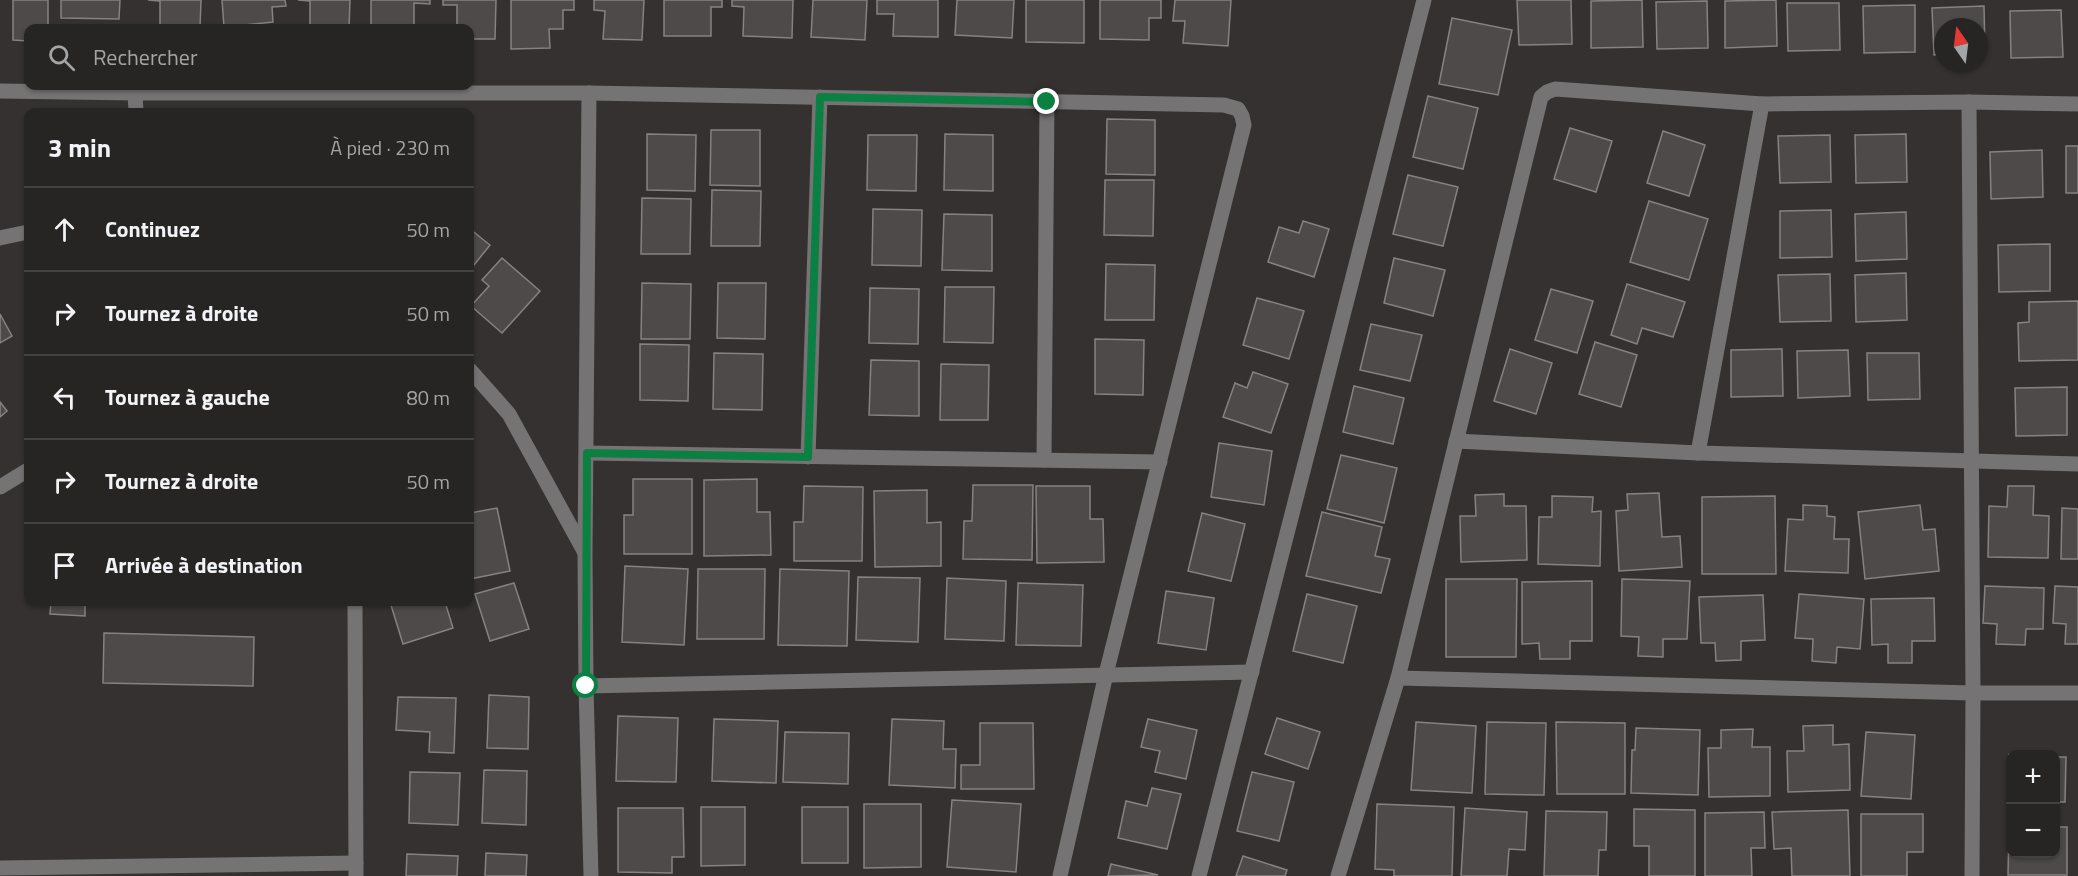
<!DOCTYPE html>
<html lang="fr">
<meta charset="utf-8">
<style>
:root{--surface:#272524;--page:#2f2d2c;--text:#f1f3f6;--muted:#a4a5a6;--line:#434241}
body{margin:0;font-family:"Titillium Web",sans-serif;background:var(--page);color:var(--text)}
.controls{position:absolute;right:18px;bottom:18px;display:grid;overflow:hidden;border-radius:12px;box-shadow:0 2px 4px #0004}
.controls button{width:54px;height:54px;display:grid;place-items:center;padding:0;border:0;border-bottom:2px solid var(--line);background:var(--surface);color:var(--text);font:30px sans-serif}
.compass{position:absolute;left:1934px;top:18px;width:54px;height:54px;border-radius:50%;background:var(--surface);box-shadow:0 2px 4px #0004;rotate:346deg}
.stop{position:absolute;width:18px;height:18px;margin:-14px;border:4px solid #0b8043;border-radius:50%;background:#fff}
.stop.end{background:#0b8043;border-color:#fff;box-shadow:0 2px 6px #0008}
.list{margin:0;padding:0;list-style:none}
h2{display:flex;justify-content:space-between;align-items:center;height:78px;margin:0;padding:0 24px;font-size:26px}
h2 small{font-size:20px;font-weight:400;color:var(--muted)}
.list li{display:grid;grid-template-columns:39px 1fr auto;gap:18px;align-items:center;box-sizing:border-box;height:84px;padding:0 24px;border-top:2px solid var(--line)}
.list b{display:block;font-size:22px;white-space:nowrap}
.list em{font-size:20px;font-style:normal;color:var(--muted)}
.icon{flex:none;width:33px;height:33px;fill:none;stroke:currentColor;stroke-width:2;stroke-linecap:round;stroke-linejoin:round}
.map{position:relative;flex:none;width:2078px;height:876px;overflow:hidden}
.search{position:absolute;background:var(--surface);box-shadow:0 2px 4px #0004;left:24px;top:24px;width:450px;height:66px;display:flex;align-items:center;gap:15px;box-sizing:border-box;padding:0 21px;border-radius:12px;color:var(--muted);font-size:22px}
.panel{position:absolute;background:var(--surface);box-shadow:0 2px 4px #0004;left:24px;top:108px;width:450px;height:498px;border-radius:12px}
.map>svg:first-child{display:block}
.building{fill:#4d4a49;stroke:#858281;stroke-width:1.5}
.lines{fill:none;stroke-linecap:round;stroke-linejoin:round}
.minor{stroke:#757373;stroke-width:15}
.route{stroke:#0b8043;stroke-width:8}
</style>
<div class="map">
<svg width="2078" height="876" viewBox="0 0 2078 876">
<rect width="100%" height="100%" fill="#343130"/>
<g class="building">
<path d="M13 0H48V28H28V41L13 40Z"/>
<path d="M61 0H120L119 19 61 18Z"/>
<path d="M148 0H201L200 27 160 25V1Z"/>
<path d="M222 0H285L286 6 272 7 273 22 224 27Z"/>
<path d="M298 0H350L349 28H310V1Z"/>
<path d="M371 0H430V4L414 3V28H371Z"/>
<path d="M443 0H496L495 39H470V28H457V5H443Z"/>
<path d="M511 0H574V10H563V29H549L550 48 511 49Z"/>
<path d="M594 0H644L642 40 603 39 605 11 594 10Z"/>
<path d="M664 0H722V7H711V36H664Z"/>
<path d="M732 0H793L792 38 743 36 744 7 732 6Z"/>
<path d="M813 0H867L865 40 811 37Z"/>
<path d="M877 0H938V37L893 36 894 14H877Z"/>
<path d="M957 0H1014L1012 38 955 35Z"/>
<path d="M1026 0H1084V43L1026 42Z"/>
<path d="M1100 0H1161V18H1149V40L1100 39Z"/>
<path d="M1175 0H1231L1228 46 1183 43 1185 21H1173Z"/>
<path d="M1517 0H1571L1572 44 1519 45Z"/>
<path d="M1642 0 1643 47 1591 48V1Z"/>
<path d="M1776 0 1777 46 1725 48V1Z"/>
<path d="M1707 1 1708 48 1657 49 1656 2Z"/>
<path d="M1787 3H1839L1840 50 1788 51Z"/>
<path d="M1915 5V52L1864 53 1863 6Z"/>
<path d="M1984 6 1985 53H1979V27H1943V54L1934 55 1932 8Z"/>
<path d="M2061 10 2063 57 2011 58 2010 11Z"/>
<path d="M1452 18 1512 30 1498 95 1439 84Z"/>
<path d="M1428 96 1478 108 1463 169 1413 157Z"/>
<path d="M1107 119 1155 120V175L1106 174Z"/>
<path d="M1570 128 1612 141 1596 192 1554 179Z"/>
<path d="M711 130H760V186L710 185Z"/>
<path d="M1663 131 1705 145 1689 196 1647 183Z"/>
<path d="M647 134 696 135 695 191 647 190Z"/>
<path d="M945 134 993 135V191L944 190Z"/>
<path d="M1906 134 1907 182 1856 183 1855 135Z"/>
<path d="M868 135H917L916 191 867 190Z"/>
<path d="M1830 135 1831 182 1780 183 1778 136Z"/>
<rect x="2066" y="146" width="12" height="47"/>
<path d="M2042 150 2043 197 1991 199 1990 152Z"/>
<path d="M1408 175 1458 187 1443 246 1393 234Z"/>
<path d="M1105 180H1154L1153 236 1104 235Z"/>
<path d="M712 190 761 191 760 246H711Z"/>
<path d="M642 198 691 199 690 254H641Z"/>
<path d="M1649 201 1708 219 1689 280 1630 262Z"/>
<path d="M873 209 922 210 921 266 872 265Z"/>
<path d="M1831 210 1832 257 1780 258V211Z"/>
<path d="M1906 212 1907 259 1856 261 1855 214Z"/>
<path d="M944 214 992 215V271L942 270Z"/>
<path d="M1303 221 1329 229 1314 277 1268 262 1279 227 1299 233Z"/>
<path d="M470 229 490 245 470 270Z"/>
<path d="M2050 244V291L1999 292 1998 245Z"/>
<path d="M502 258 540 291 502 333 471 306 489 286 482 280Z"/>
<path d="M1394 258 1445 270 1433 316 1384 303Z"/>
<path d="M1106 264 1155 265 1154 320H1105Z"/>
<path d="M1906 273 1907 320 1856 322 1855 275Z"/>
<path d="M1830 274 1831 321 1780 322 1778 275Z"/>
<path d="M642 283 691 284 690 339H641Z"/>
<path d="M718 283H766L765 339 717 338Z"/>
<path d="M1627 284 1685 302 1673 337 1642 328 1637 344 1611 335Z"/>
<path d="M945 287H994L993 343 944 342Z"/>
<path d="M870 288 919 289 918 344 869 343Z"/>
<path d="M1551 289 1593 301 1577 353 1535 340Z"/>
<path d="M1257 298 1304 311 1289 359 1243 345Z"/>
<path d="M2078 301V360L2019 361 2018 323 2029 322V302Z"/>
<path d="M0 314 12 336 0 343Z"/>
<path d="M1371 324 1422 335 1410 381 1360 370Z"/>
<path d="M1095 339 1144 340 1143 395 1095 394Z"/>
<path d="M1595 342 1637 355 1621 407 1579 394Z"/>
<path d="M640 344 689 345 688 401 640 400Z"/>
<path d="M1510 349 1552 363 1536 414 1494 401Z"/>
<path d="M1782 349 1783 396 1731 397V350Z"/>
<path d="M1848 350 1850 396 1798 398 1797 351Z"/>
<path d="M714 353 763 354 762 410 713 409Z"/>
<path d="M1867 353H1919L1920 399 1868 400Z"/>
<path d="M871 360 919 361V416L869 415Z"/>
<path d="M941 364 989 365 988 420H940Z"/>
<path d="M1253 372 1288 384 1271 433 1223 417 1235 383 1247 388Z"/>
<path d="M1354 386 1404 398 1393 444 1343 432Z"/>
<path d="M2067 387V435L2016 436 2015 388Z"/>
<path d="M0 402 7 411 0 417Z"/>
<path d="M1219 443 1272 451 1264 505 1211 497Z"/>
<path d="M1341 455 1397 468 1384 523 1327 509Z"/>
<path d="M633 479H692V554H624V515H633Z"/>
<path d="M757 479V512H770L771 555 704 556V480Z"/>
<path d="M973 485H1033L1032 560 963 559 964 521H972Z"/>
<path d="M804 486 863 487 862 561H794V522H803Z"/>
<path d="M1036 486H1090V519H1103L1104 562 1037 563Z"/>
<path d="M2008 486H2034L2033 515 2049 516 2048 558 1988 557 1989 506 2007 507Z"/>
<path d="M927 490V523L941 522V566L875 567 874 491Z"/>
<path d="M1659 493 1662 537 1680 536 1682 567 1619 571 1616 511 1628 510 1627 494Z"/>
<path d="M1504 494V506H1526L1527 560 1461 562 1460 516H1476L1475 495Z"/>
<path d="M1552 496 1593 497 1592 512 1601 511 1600 566 1538 564 1539 517H1552Z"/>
<path d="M1775 496 1776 574H1702V497Z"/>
<path d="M1803 505 1827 506V516L1835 517 1834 539H1849L1848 573 1785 571 1788 519 1803 520Z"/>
<path d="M1920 505 1923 530 1935 529 1939 571 1865 579 1858 512Z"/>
<path d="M497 508 510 571 470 579V513Z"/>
<path d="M2062 508 2078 509V559H2061Z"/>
<path d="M1322 512 1382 527 1375 556 1390 559 1381 593 1306 576Z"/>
<path d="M1202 513 1245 524 1231 581 1188 571Z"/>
<path d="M625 566 688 569 684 645 622 642Z"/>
<path d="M698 569H765L764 639H697Z"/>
<path d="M780 569 849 571 847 646 778 645Z"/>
<path d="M858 577 920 578 918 642 856 640Z"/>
<path d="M947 578 1006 581 1004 641 945 639Z"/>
<path d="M1446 579H1517L1516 657H1446Z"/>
<path d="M1622 579 1690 581 1687 639H1663V657L1638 656 1639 637 1621 636Z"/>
<path d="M1592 581V641H1570V659H1540L1539 643 1522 644V582Z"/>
<path d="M514 583 529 629 490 641 475 594Z"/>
<path d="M1018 583 1083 585 1081 646 1016 645Z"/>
<path d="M1985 586 2044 588 2043 629H2026L2025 645 1996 644 1997 624 1983 623Z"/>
<path d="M2055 586 2078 587V644H2065L2066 624 2053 623Z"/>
<path d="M1166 591 1214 598 1206 650 1158 643Z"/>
<path d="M1307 594 1357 606 1343 663 1293 651Z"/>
<path d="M1799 594 1864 599 1860 649 1837 647 1836 663 1812 661 1813 639 1795 638Z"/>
<path d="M1763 595 1765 640 1741 641V660L1716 661 1715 643H1701L1699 597Z"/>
<path d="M1934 598 1935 641H1912V663H1888V644L1872 645 1871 599Z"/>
<path d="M51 602H85V616L50 614Z"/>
<path d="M390 602H445L453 628 403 644Z"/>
<path d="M104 633 254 637 253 686 103 683Z"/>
<path d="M489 695 529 697 528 749 487 748Z"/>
<path d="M398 697 456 698 454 753 429 752 430 732 396 730Z"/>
<path d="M618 716 678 718 676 782 616 781Z"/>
<path d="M1277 718 1320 732 1308 769 1265 754Z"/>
<path d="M714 719 778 721 776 783 712 781Z"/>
<path d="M892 719 944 721 943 749H956L955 788 889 785Z"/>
<path d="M1148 719 1197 730 1186 779 1155 772 1160 751 1141 747Z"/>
<path d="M1416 722 1476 726 1472 793 1411 790Z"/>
<path d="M1487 722 1546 723 1544 795 1485 794Z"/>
<path d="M1556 722 1625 723V794H1557Z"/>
<path d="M980 723H1033L1034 789H961V765H980Z"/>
<path d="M1833 725V745L1849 744 1850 790 1788 792 1787 751H1804L1803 726Z"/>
<path d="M1636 728 1700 730 1698 795 1631 793 1632 750H1635Z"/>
<path d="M1753 729 1752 747H1770V796L1709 797 1708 748H1721V730Z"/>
<path d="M785 732 849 733 848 784 783 782Z"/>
<path d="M1866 732 1915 735 1911 799 1861 796Z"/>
<path d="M2009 755 2010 756V800H2008Z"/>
<path d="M2056 757H2066L2065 802H2056Z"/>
<path d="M484 770 527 771 526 825 482 823Z"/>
<path d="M410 772 460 773 458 825 409 823Z"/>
<path d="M1252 772 1294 782 1279 841 1237 831Z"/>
<path d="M1152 788 1181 794 1167 849 1118 838 1126 801 1147 806Z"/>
<path d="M952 800 1021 804 1016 872 947 867Z"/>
<path d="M864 804H921V867L864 868Z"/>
<path d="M1377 804 1454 807 1452 876H1394V870L1375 869Z"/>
<path d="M701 807H745V865L701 866Z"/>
<rect x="802" y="807" width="46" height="56"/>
<path d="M618 808H683L684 857H672V873L618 872Z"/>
<path d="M1465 808 1527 812 1525 850 1509 849 1507 876H1461Z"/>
<path d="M1634 809 1695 810V876H1649V846H1634Z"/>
<path d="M1848 810 1850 876H1792L1791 848 1774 849 1772 812Z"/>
<path d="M1546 811 1607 812 1606 850H1599L1598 876H1544Z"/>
<path d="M1764 812 1765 848H1751L1752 876H1705V813Z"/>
<path d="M1861 814H1923V852H1907V876H1861Z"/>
<path d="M2009 826H2010V854H2056V827H2067V875H2008Z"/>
<path d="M486 853 527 855 526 876H485Z"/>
<path d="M407 854 458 856 457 876H406Z"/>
<path d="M1243 856 1287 870 1285 876H1236Z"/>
<path d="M1111 864 1158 875 1108 876Z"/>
</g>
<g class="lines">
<g class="minor">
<path d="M0 91 135 93H589L1224 105 1238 109 1242 116 1244 125 1106 674 1060 876"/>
<path d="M135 93 136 112"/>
<path d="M589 93 585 553 586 686 591 876"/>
<path d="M1969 102 1973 693 1972 876"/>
<path d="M0 238 28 232"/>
<path d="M470 370 509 414 584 551"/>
<path d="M1456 441 1698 453 2078 464"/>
<path d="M587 453 1160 462"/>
<path d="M1698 453 1762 104"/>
<path d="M808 457 820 97"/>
<path d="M1044 460 1047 102"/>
<path d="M0 487 28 470"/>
<path d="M355 602 356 876"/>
<path d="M1398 678 1973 693H2078"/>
<path d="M586 686 1252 672"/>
<path d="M0 868 356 863"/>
<path d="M1199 876 1424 0"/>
<path d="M1338 876 1398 678 1541 97 1547 92 1555 89 1762 104 1969 102 2078 104"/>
</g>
</g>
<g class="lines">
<path class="route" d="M586 686 587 453 808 457 820 97 1047 102"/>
</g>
</svg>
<div class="controls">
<button>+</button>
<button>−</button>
</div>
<svg class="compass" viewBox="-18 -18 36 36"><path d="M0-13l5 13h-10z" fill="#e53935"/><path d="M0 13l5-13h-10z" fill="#a4a5a6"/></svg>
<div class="stop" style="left:586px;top:686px"></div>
<div class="stop end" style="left:1047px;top:102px"></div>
<div class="search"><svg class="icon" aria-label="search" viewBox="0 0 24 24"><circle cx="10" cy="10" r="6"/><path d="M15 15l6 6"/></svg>Rechercher</div>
<section class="panel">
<h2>3 min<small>À pied · 230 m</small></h2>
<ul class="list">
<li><svg class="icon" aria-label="ahead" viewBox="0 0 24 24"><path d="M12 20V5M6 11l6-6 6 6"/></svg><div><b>Continuez</b></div><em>50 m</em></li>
<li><svg class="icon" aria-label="right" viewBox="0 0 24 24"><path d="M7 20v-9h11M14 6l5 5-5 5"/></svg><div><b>Tournez à droite</b></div><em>50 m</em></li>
<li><svg class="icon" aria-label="left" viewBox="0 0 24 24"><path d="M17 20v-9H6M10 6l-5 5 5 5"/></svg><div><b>Tournez à gauche</b></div><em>80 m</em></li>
<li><svg class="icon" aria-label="right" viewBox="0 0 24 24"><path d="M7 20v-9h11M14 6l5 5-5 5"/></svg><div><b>Tournez à droite</b></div><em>50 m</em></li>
<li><svg class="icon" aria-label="arrive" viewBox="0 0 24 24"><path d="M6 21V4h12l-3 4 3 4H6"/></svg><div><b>Arrivée à destination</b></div></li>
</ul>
</section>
</div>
